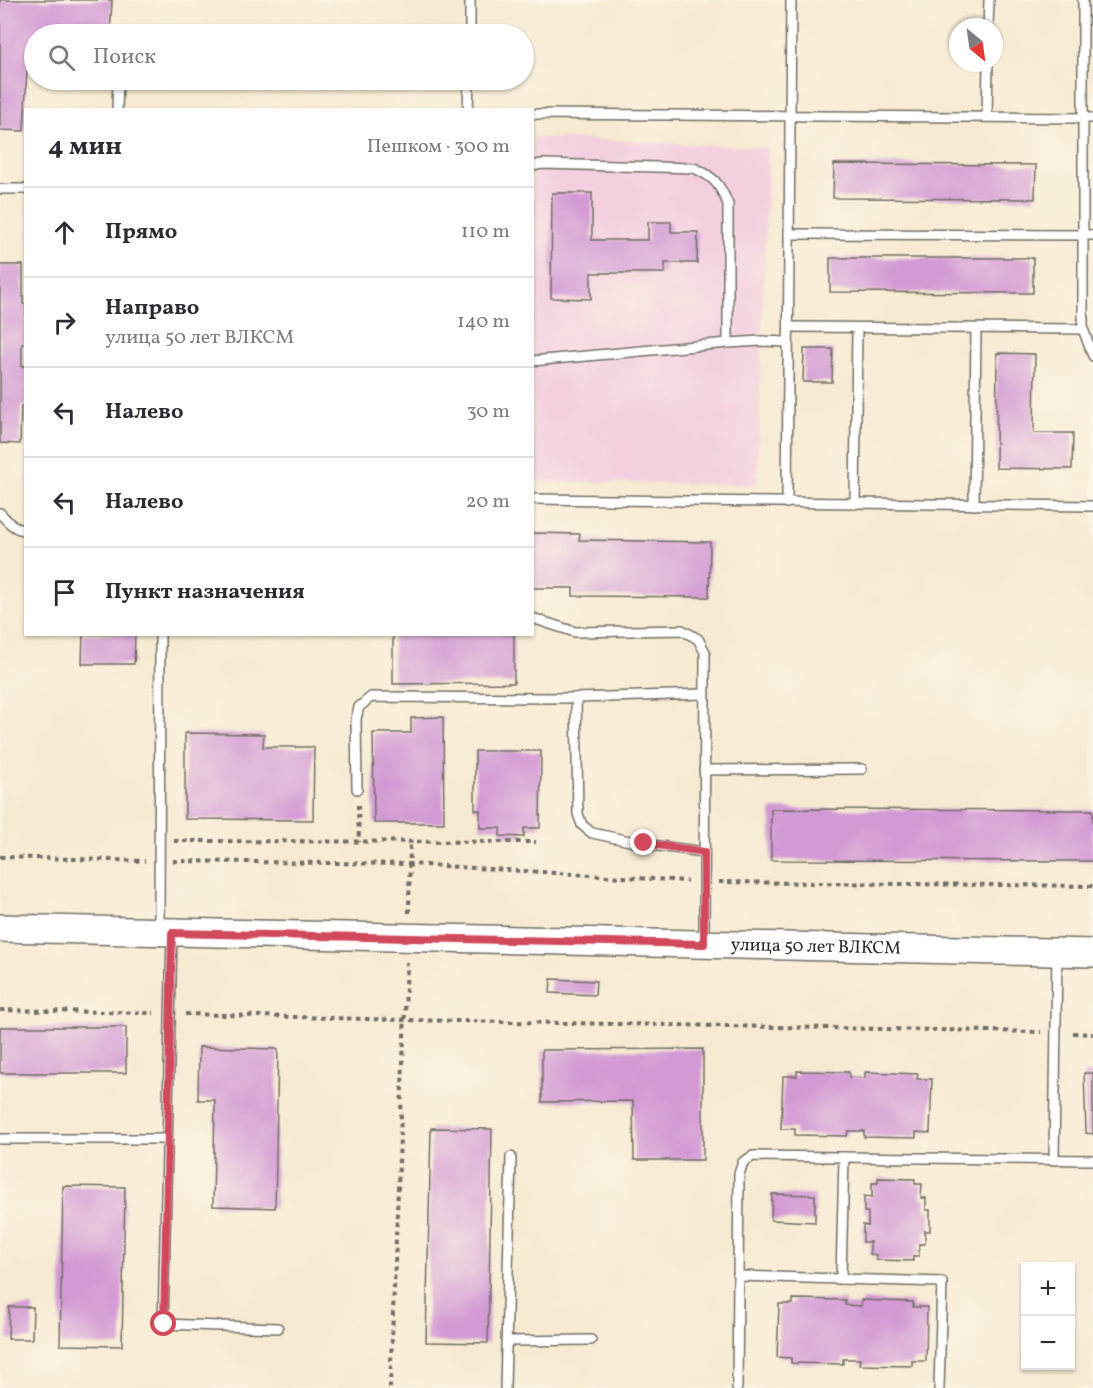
<!DOCTYPE html>
<html lang="ru">
<meta charset="utf-8">
<style>
:root{--surface:#fff;--page:#f2f2f3;--text:#2b2b33;--muted:#7c7c81;--line:#e1e1e2}
body{margin:0;font-family:Vollkorn,serif;background:var(--page);color:var(--text)}
.controls{position:absolute;right:18px;bottom:18px;display:grid;overflow:hidden;border-radius:0px;box-shadow:0 2px 4px #0004}
.controls button{width:54px;height:54px;display:grid;place-items:center;padding:0;border:0;border-bottom:2px solid var(--line);background:var(--surface);color:var(--text);font:30px sans-serif}
.compass{position:absolute;left:949px;top:18px;width:54px;height:54px;border-radius:50%;background:var(--surface);box-shadow:0 2px 4px #0004;rotate:151deg}
.stop{position:absolute;width:18px;height:18px;margin:-14px;border:4px solid #d1495b;border-radius:50%;background:#fff}
.stop.end{background:#d1495b;border-color:#fff;box-shadow:0 2px 6px #0008}
.list{margin:0;padding:0;list-style:none}
h2{display:flex;justify-content:space-between;align-items:center;height:78px;margin:0;padding:0 24px;font-size:26px}
h2 small{font-size:20px;font-weight:400;color:var(--muted)}
.list li{display:grid;grid-template-columns:39px 1fr auto;gap:18px;align-items:center;box-sizing:border-box;height:90px;padding:0 24px;border-top:2px solid var(--line)}
.list b{display:block;font-size:22px;white-space:nowrap}
.list p{margin:0;font-size:20px;white-space:nowrap;color:var(--muted)}
.list em{font-size:20px;font-style:normal;color:var(--muted)}
.icon{flex:none;width:33px;height:33px;fill:none;stroke:currentColor;stroke-width:2;stroke-linecap:round;stroke-linejoin:round}
.map{position:relative;flex:none;width:1093px;height:1388px;overflow:hidden}
.search{position:absolute;background:var(--surface);box-shadow:0 2px 4px #0004;left:24px;top:24px;width:510px;height:66px;display:flex;align-items:center;gap:15px;box-sizing:border-box;padding:0 21px;border-radius:33px;color:var(--muted);font-size:22px}
.panel{position:absolute;background:var(--surface);box-shadow:0 2px 4px #0004;left:24px;top:108px;width:510px;height:528px;border-radius:0px}
.map>svg:first-child{display:block}
.built{fill:#f3cfdf}
.building{fill:#d399d4}
.lines{fill:none;stroke-linecap:round;stroke-linejoin:round}
.lane-casing{stroke:#726e65;stroke-width:12}
.secondary-casing{stroke:#726e65;stroke-width:30}
.path{stroke:#726e65;stroke-width:4;stroke-dasharray:4.5 4.5;stroke-linecap:butt}
.lane{stroke:#fff;stroke-width:9}
.secondary{stroke:#fff;stroke-width:27}
.route{stroke:#d1495b;stroke-width:8}
.labels{text-anchor:middle;dominant-baseline:central;stroke-width:5;stroke-linejoin:round;paint-order:stroke}
.street-label{font-size:18px;fill:#2b2b2b;stroke:#fcf5e5}
</style>
<div class="map">
<svg width="1093" height="1388" viewBox="0 0 1093 1388">
<rect width="100%" height="100%" fill="#fcf5e5"/>
<filter id="ink" filterUnits="userSpaceOnUse"><feTurbulence type="fractalNoise" baseFrequency=".0167" numOctaves="2"/><feDisplacementMap in="SourceGraphic" scale="12" xChannelSelector="R" yChannelSelector="G"/><feConvolveMatrix kernelMatrix="1 2 1 2 8 2 1 2 1" color-interpolation-filters="sRGB"/></filter>
<filter id="wash" filterUnits="userSpaceOnUse"><feTurbulence type="fractalNoise" baseFrequency=".008" numOctaves="4" result="noise"/><feDisplacementMap in="SourceGraphic" scale="24" xChannelSelector="R" yChannelSelector="G"/><feGaussianBlur stdDeviation="1.35" result="paint"/><feColorMatrix in="noise" values="0 0 0 0 0 0 0 0 0 0 0 0 0 0 0 0 0 1.4 0 .05"/><feComposite in="paint" operator="in"/></filter>
<g filter="url(#wash)">
<rect width="100%" height="100%" fill="#f6ead2"/>
<path class="built" d="M533 137 768 148 757 485 533 481Z"/>
<g id="blocks">
<g class="building">
<path d="M0 0H112L110 34H34V49L28 48 24 131 0 130Z"/>
<path d="M834 164 1036 165 1035 199 833 198Z"/>
<path d="M552 193H592V240H648V222H671V232H698L697 263H665V273H591V299L551 298Z"/>
<path d="M830 258H1033V293L830 292Z"/>
<path d="M0 265H23V304H26V343H22V366H26V406H21L20 444 0 443Z"/>
<path d="M804 349H833L832 382H803Z"/>
<path d="M997 353 1035 354 1034 433H1073L1072 469 996 468Z"/>
<path d="M532 533 580 534 579 540 710 542 709 597 573 596V588H532Z"/>
<path d="M83 634H135L134 664H82Z"/>
<path d="M393 634H514V683L393 684Z"/>
<path d="M443 717 444 823H374L373 733H411V718Z"/>
<path d="M185 733 264 734 263 747H314L313 820 185 819Z"/>
<path d="M475 751H541L540 828H524V837L500 836V828H480V810H475Z"/>
<path d="M771 809 1093 810V861L771 860Z"/>
<path d="M551 979 596 981 595 995 550 993Z"/>
<rect x="0" y="1027" width="126" height="46"/>
<path d="M199 1047 278 1049 275 1208 213 1206 215 1100H198Z"/>
<path d="M703 1049V1160H634L633 1101 542 1102V1050Z"/>
<path d="M797 1071 849 1072V1077L865 1078V1072L918 1074 917 1079H932L930 1133 916 1132V1138L864 1137V1131H848L847 1136 795 1135V1129H781L783 1076H797Z"/>
<path d="M1084 1073H1093V1134L1086 1133Z"/>
<path d="M431 1128 492 1129 488 1343 426 1342Z"/>
<path d="M878 1178 915 1179V1184H922L921 1198H926V1210H930V1231H925V1244H919V1256H913V1261L876 1260V1255L870 1254V1242H863V1225L868 1226V1212H864V1196L872 1197V1183H878Z"/>
<path d="M63 1186 125 1187 122 1346 60 1345Z"/>
<path d="M772 1194 815 1195V1222L771 1220Z"/>
<path d="M793 1299 845 1300V1305L861 1306V1300L913 1302V1307H927L926 1361H912V1366L859 1365 860 1359H843V1364L791 1363V1358L777 1357 779 1304H793Z"/>
<path d="M9 1307H33L32 1339H8Z"/>
</g>
</g>
</g>
<g filter="url(#ink)">
<use href="#blocks" fill-opacity="0" stroke="#726e65" stroke-width="1.5"/>
<g class="lines">
<g class="lane-casing">
<g id="lane">
<path d="M1083 0V329L1093 356"/>
<path d="M988 27 989 0"/>
<path d="M470 34V0"/>
<path d="M117 110 118 80"/>
<path d="M468 110 469 80"/>
<path d="M532 114 1093 118"/>
<path d="M987 117 988 63"/>
<path d="M532 166 542 164 694 168C714 177 719 183 728 204V343"/>
<path d="M0 189H26"/>
<path d="M789 234 1093 235"/>
<path d="M789 327 1083 329"/>
<path d="M532 361 728 343 761 341 788 342"/>
<path d="M532 499 1093 506"/>
<path d="M787 503 791 0"/>
<path d="M855 504 857 328"/>
<path d="M974 505 976 329"/>
<path d="M0 513C7 521 14 529 26 531"/>
<path d="M532 618 575 632 682 630 698 639 705 652 704 942"/>
<path d="M576 698 578 814 582 825 592 833 644 844 704 852"/>
<path d="M704 770 862 769"/>
<path d="M357 789 356 719 359 707 371 697 576 698 704 694"/>
<path d="M159 929 160 634"/>
<path d="M172 935 163 1324 278 1328"/>
<path d="M0 1139H168"/>
<path d="M1054 1160 1057 954"/>
<path d="M739 1276 942 1282 939 1388"/>
<path d="M841 1279 844 1157"/>
<path d="M507 1341 591 1340"/>
<path d="M505 1388 511 1157"/>
<path d="M737 1388 739 1174 743 1162 753 1156 1093 1160"/>
</g>
</g>
<g class="secondary-casing">
<g id="secondary">
<path id="s1" d="M0 928 1093 953"/>
</g>
</g>
<g class="path">
<path d="M358 805 359 842"/>
<path d="M174 841 536 842"/>
<path d="M0 857 145 861"/>
<path d="M173 861 410 864 687 881"/>
<path d="M719 882 1093 886"/>
<path d="M409 913 410 841"/>
<path d="M0 1010 154 1013"/>
<path d="M185 1014 405 1020 1041 1032"/>
<path d="M1073 1033 1093 1034"/>
<path d="M390 1388 407 962"/>
</g>
<use href="#lane" class="lane"/>
<use href="#secondary" class="secondary"/>
</g>
</g>
<g class="lines" filter="url(#ink)">
<path class="route" d="M164 1324 172 933 704 944V852L644 843"/>
</g>
<g class="labels">
<g class="street-label">
<text stroke="none"><textPath href="#s1" startOffset="816">улица 50 лет ВЛКСМ</textPath></text>
</g>
</g>
</svg>
<div class="controls">
<button>+</button>
<button>−</button>
</div>
<svg class="compass" viewBox="-18 -18 36 36"><path d="M0-13l5 13h-10z" fill="#e53935"/><path d="M0 13l5-13h-10z" fill="#7c7c81"/></svg>
<div class="stop" style="left:164px;top:1324px"></div>
<div class="stop end" style="left:644px;top:843px"></div>
<div class="search"><svg class="icon" aria-label="search" viewBox="0 0 24 24"><circle cx="10" cy="10" r="6"/><path d="M15 15l6 6"/></svg>Поиск</div>
<section class="panel">
<h2>4 мин<small>Пешком · 300 m</small></h2>
<ul class="list">
<li><svg class="icon" aria-label="ahead" viewBox="0 0 24 24"><path d="M12 20V5M6 11l6-6 6 6"/></svg><div><b>Прямо</b></div><em>110 m</em></li>
<li><svg class="icon" aria-label="right" viewBox="0 0 24 24"><path d="M7 20v-9h11M14 6l5 5-5 5"/></svg><div><b>Направо</b><p>улица 50 лет ВЛКСМ</p></div><em>140 m</em></li>
<li><svg class="icon" aria-label="left" viewBox="0 0 24 24"><path d="M17 20v-9H6M10 6l-5 5 5 5"/></svg><div><b>Налево</b></div><em>30 m</em></li>
<li><svg class="icon" aria-label="left" viewBox="0 0 24 24"><path d="M17 20v-9H6M10 6l-5 5 5 5"/></svg><div><b>Налево</b></div><em>20 m</em></li>
<li><svg class="icon" aria-label="arrive" viewBox="0 0 24 24"><path d="M6 21V4h12l-3 4 3 4H6"/></svg><div><b>Пункт назначения</b></div></li>
</ul>
</section>
</div>
